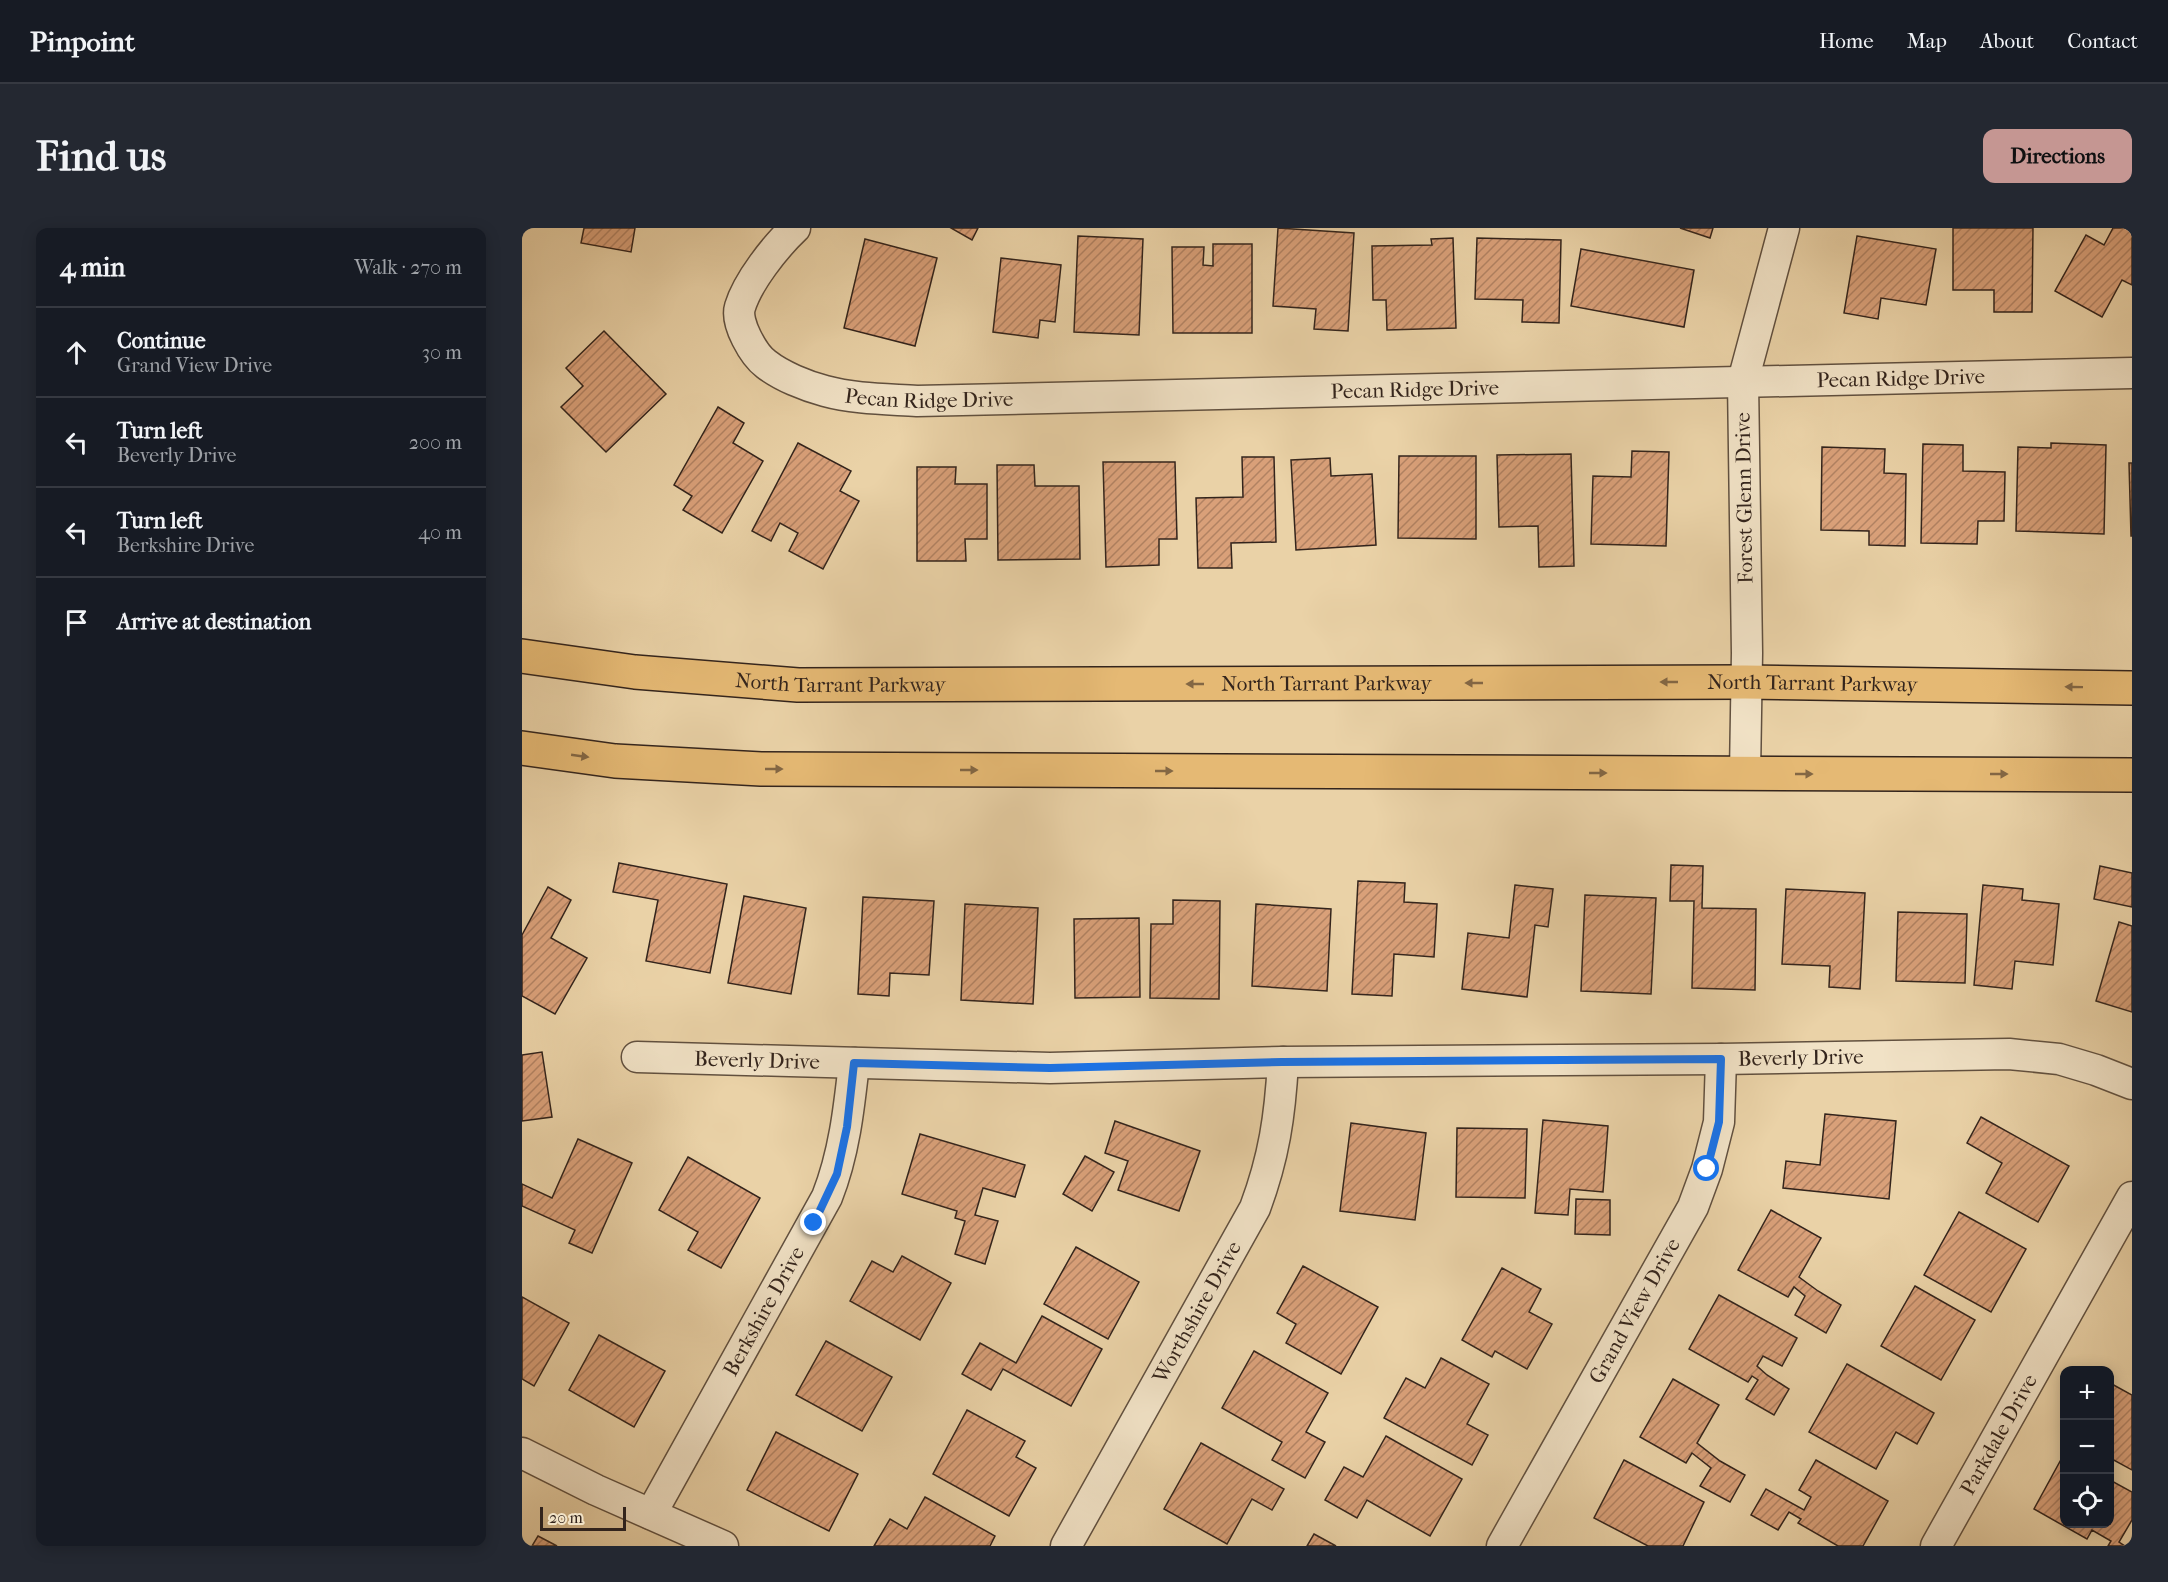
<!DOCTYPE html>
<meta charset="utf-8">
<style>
:root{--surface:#171b24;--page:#242831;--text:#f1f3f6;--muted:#9ea1a6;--line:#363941;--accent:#c59692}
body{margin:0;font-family:"IM FELL French Canon",serif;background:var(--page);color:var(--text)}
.controls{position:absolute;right:18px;bottom:18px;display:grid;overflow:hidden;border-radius:12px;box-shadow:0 3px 15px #0003}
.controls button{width:54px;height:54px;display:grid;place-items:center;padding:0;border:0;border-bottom:2px solid var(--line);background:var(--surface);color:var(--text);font:30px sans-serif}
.scale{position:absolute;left:18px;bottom:15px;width:86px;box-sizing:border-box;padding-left:6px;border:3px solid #33241c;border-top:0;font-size:16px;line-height:21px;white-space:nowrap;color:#33241c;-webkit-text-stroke:4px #f1e2c6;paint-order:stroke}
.stop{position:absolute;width:18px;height:18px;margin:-14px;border:4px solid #1a73e8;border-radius:50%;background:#fff}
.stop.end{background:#1a73e8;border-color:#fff;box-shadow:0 2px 6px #0008}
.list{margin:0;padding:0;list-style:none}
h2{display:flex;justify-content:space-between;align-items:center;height:78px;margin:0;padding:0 24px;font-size:26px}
h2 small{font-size:20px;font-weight:400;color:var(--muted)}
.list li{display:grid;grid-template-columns:39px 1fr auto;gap:18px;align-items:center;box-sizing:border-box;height:90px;padding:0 24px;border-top:2px solid var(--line)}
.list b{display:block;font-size:22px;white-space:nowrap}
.list p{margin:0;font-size:20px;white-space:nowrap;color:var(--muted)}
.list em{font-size:20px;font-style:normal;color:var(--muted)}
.icon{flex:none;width:33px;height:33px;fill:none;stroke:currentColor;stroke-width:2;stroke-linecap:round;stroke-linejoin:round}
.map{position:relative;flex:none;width:1610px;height:1318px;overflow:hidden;border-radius:12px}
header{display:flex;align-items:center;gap:36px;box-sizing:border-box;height:84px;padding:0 30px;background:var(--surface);border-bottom:2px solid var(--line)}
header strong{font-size:28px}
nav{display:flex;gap:33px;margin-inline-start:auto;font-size:21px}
.intro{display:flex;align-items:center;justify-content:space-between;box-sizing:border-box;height:144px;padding:0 36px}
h1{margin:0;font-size:42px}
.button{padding:15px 27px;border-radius:12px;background:var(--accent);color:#111;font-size:21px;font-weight:700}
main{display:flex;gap:36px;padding:0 36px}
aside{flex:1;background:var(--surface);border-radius:12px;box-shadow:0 3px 15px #0003}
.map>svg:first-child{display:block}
.building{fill:url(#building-hatch);stroke:#33241c;stroke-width:1.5}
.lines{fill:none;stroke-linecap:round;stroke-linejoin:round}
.street-casing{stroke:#61503f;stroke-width:33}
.primary-casing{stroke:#33241c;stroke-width:36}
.street{stroke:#f1e2c6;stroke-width:30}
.primary{stroke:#e5b974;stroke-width:33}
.oneway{fill:#836744}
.route{stroke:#1a73e8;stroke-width:8}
.labels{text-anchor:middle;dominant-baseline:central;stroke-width:4.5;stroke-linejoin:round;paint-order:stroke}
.street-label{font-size:21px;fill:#33241c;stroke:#f1e2c6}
</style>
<header>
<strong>Pinpoint</strong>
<nav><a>Home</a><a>Map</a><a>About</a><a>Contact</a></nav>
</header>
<div class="intro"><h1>Find us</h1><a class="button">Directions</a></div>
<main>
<aside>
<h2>4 min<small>Walk · 270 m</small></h2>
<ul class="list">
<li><svg class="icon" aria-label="ahead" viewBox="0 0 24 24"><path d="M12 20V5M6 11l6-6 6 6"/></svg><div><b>Continue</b><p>Grand View Drive</p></div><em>30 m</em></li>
<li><svg class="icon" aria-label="left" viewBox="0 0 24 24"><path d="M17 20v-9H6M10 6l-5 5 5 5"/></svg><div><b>Turn left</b><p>Beverly Drive</p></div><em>200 m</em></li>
<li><svg class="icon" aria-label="left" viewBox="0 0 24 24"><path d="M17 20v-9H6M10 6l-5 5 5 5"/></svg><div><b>Turn left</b><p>Berkshire Drive</p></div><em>40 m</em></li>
<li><svg class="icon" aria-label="arrive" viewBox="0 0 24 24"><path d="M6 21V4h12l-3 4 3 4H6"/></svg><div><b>Arrive at destination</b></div></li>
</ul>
</aside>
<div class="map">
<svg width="1610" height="1318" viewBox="0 0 1610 1318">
<defs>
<pattern id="building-hatch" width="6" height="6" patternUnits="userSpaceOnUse" patternTransform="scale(1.5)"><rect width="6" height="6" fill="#d9a079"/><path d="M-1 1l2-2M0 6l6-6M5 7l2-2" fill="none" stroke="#b18262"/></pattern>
</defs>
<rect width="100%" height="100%" fill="#ead2a7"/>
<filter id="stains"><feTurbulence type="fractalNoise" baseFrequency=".00333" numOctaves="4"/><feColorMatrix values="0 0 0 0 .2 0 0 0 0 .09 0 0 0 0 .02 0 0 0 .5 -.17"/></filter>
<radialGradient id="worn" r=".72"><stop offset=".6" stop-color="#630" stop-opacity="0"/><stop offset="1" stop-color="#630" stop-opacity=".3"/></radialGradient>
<g class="building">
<path d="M62 0H113L109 24 59 15Z"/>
<path d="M429 0H456L450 12Z"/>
<path d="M756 0 832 5 826 103 792 101 794 81 751 78Z"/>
<path d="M1158 0H1191L1188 10Z"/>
<path d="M1431 0H1511L1510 84H1472V62H1431Z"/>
<path d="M1591 0H1610V57L1600 52 1580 89 1533 63 1564 7 1582 17Z"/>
<path d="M556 8 621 11 617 107 552 104Z"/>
<path d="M1335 8 1414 21 1404 77 1359 70 1356 91 1322 85Z"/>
<path d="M931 10 934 100 865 102 864 72H851L850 18 910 17 909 11Z"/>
<path d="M955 10 1039 12 1037 95 1000 94 1001 72 953 71Z"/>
<path d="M343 11 415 30 393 118 322 100Z"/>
<path d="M691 16H730V105H651L650 19H682L681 37 691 38Z"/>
<path d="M1059 21 1172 42 1162 99 1049 78Z"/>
<path d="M479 30 539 37 533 94 518 92 516 110 471 104Z"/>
<path d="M82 103 144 166 84 224 39 179 61 158 44 140Z"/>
<path d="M196 179 222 195 211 215 241 233 200 305 161 282 170 268 152 257Z"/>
<path d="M276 215 329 243 318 263 337 273 301 341 267 323 276 305 258 295 249 313 230 303Z"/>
<path d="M1529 215 1584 217 1582 306 1494 303 1496 219 1529 220Z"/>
<path d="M1401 216 1441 217V243L1483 244 1482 293H1456L1455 316 1399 315Z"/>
<path d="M1300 219 1363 221 1362 245 1384 246 1383 318 1347 317V303L1299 302Z"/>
<path d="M1110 223 1147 224 1144 318 1069 316 1071 248 1109 249Z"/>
<path d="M1049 226 1052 338 1017 339 1016 298 977 299 975 227Z"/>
<path d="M877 228H954V311L876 310Z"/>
<path d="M720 229H752L754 314 709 315 710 340H676L674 270 721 269Z"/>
<path d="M808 230 809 248 850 246 854 317 774 322 769 232Z"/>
<path d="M581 234H653L655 311H637V337L584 339Z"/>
<path d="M1607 235H1610V308H1609Z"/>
<path d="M475 237H512L513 258H557L558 331 476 332Z"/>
<path d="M395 239H434L433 256H465V311H443L444 333H395Z"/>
<path d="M97 635 205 656 188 745 124 733 136 672 91 664Z"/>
<path d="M1149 637 1181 638 1180 680 1234 681 1233 762 1170 760 1172 673H1148Z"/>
<path d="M1578 638 1610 645V679L1572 671Z"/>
<path d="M836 653 883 655 882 674 915 676 912 729 872 726 870 768 830 766Z"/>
<path d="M993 657 1031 661 1026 699 1013 697 1005 769 940 761 946 705 987 710Z"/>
<path d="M1461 657 1501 661 1500 672 1537 676 1531 737 1493 733 1490 761 1452 757Z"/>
<path d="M26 659 49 672 29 710 65 730 33 786 0 768V707Z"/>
<path d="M1264 661 1343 665 1338 761 1307 759 1308 738 1260 736Z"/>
<path d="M1063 667 1134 670 1129 766 1059 763Z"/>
<path d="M222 668 284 680 269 766 206 755Z"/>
<path d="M341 669 412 673 407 747 368 745 367 768 336 766Z"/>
<path d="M651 672 698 673 697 771 628 770 629 696H651Z"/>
<path d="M443 676 516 680 511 776 439 772Z"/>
<path d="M734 676 809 681 805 763 730 758Z"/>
<path d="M1376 684 1445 686 1443 755 1374 753Z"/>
<path d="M617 690 618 769 553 770 552 691Z"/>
<path d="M1597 694 1610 698V784L1574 773Z"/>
<path d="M20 824 30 889 0 893V827Z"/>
<path d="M1303 886 1374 893 1367 971 1261 960 1264 933 1298 937Z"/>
<path d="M1459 889 1547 938 1516 994 1464 965 1480 935 1445 915Z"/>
<path d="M1021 892 1086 898 1081 964 1048 961 1046 987 1013 985Z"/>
<path d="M593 893 678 923 657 983 596 962 606 933 583 925Z"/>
<path d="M829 895 904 905 893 992 818 983Z"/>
<path d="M935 900 1005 901 1003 970 934 969Z"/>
<path d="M398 906 503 937 493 969 461 960 453 987 476 993 463 1036 433 1026 443 993 433 990 435 983 380 966Z"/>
<path d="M56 911 110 935 70 1025 47 1015 53 1002 0 978V956L30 970Z"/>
<path d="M563 928 592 944 570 983 541 966Z"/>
<path d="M166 929 238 970 199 1040 166 1022 176 1004 137 982Z"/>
<path d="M1054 971 1088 972V1007L1053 1006Z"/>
<path d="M1249 982 1299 1010 1277 1049 1296 1063 1319 1077 1304 1105 1273 1087 1283 1068 1272 1059 1266 1069 1216 1042Z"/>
<path d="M1437 984 1504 1021 1469 1084 1402 1047Z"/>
<path d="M554 1019 617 1054 586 1111 522 1076Z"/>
<path d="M380 1028 429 1055 398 1112 328 1073 350 1033 371 1044Z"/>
<path d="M781 1038 856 1079 819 1146 764 1115 774 1096 755 1085Z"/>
<path d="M980 1040 1019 1061 1007 1084 1030 1096 1005 1141 973 1123 970 1129 940 1112Z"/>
<path d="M1393 1058 1453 1092 1419 1152 1359 1118Z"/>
<path d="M1197 1067 1275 1110 1260 1138 1241 1128 1235 1138 1245 1147 1267 1161 1252 1187 1224 1171 1236 1152 1230 1148 1226 1154 1167 1121Z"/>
<path d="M0 1069 47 1095 12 1158 0 1151Z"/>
<path d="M520 1088 580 1121 549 1178 481 1141 469 1162 440 1146 458 1115 494 1135Z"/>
<path d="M77 1107 143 1143 112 1199 47 1162Z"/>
<path d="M304 1113 370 1149 340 1203 274 1167Z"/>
<path d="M732 1123 806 1165 784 1204 803 1214 783 1250 750 1232 760 1214 700 1180Z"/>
<path d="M919 1130 967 1156 945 1196 966 1207 950 1237 862 1190 884 1150 903 1160Z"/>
<path d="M1325 1136 1412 1185 1395 1216 1374 1204 1354 1241 1287 1204Z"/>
<path d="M1151 1151 1197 1177 1175 1215 1198 1233 1223 1247 1208 1274 1178 1258 1189 1240 1170 1225 1164 1235 1118 1209Z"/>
<path d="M1588 1155 1610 1167V1242L1588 1230Z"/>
<path d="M445 1182 503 1213 494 1229 514 1240 487 1288 411 1246Z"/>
<path d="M254 1204 336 1246 307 1303 225 1262Z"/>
<path d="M864 1208 940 1251 908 1308 845 1272 835 1290 803 1272 822 1239 841 1249Z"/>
<path d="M679 1215 762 1261 750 1282 730 1271 705 1316 642 1281Z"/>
<path d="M1542 1226V1296H1588V1252L1610 1264V1292L1597 1314 1603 1318H1586L1589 1313 1570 1302 1565 1311 1512 1281Z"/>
<path d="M1102 1232 1182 1274 1161 1318H1126L1072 1290Z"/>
<path d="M1294 1232 1366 1273 1341 1318H1316L1276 1295 1279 1291 1267 1284 1256 1302 1229 1287 1244 1261 1282 1282 1289 1269 1277 1262Z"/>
<path d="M403 1269 473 1308 468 1318H352L368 1291 385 1301Z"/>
<path d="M792 1306 814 1318H785Z"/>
<path d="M16 1308 35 1318H10Z"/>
</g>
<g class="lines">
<g class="street-casing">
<g id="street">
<path id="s1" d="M273 0C253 19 226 53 218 79 213 95 232 127 244 136 259 148 284 158 303 163 332 171 364 171 395 173L1610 145"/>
<path d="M1223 546 1225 425 1221 153 1262 0"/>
<path id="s2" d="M115 829 528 840 761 834 1199 831 1487 826 1537 831 1574 842 1610 856"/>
<path d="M0 1225 74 1262 201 1318"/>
<path id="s3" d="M129 1286 305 969C322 926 327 881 332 835"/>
<path id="s4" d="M544 1318 733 980C752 929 758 888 761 834"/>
<path id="s5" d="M980 1318 1171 979 1185 941 1197 894 1199 831"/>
<path id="s6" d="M1414 1318 1610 969"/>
</g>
</g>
<g class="primary-casing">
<g id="primary">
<path id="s7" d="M0 428 113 444 276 457 1223 454 1610 460"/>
<path d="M0 520 93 533 239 541 1610 547"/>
</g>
</g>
<use href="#street" class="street"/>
<use href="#primary" class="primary"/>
</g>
<defs><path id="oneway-solid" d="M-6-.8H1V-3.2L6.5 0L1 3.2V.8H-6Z" transform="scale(1.5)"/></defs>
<g class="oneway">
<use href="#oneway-solid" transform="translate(1147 454) rotate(180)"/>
<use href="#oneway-solid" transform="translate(952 455) rotate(180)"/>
<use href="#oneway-solid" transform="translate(673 456) rotate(180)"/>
<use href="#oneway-solid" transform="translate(1552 459) rotate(-179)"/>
<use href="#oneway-solid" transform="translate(58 528) rotate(8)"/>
<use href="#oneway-solid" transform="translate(252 541)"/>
<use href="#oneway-solid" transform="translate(447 542)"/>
<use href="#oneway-solid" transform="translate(642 543)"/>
<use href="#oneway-solid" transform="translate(1076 545)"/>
<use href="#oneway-solid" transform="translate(1282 546)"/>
<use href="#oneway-solid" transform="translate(1477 546)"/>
</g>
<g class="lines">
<path class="route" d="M292 995 315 946 325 899 332 835 528 840 760 834 1199 831 1197 894 1185 941"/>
</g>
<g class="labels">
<g class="street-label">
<text stroke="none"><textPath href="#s1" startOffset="1304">Pecan Ridge Drive</textPath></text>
<text stroke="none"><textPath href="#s1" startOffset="818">Pecan Ridge Drive</textPath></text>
<text stroke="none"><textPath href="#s1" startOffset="332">Pecan Ridge Drive</textPath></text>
<text transform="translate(1222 270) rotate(-91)">Forest Glenn Drive</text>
<text stroke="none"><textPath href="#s7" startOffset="320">North Tarrant Parkway</textPath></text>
<text stroke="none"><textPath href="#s7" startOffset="806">North Tarrant Parkway</textPath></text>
<text stroke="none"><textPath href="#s7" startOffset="1292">North Tarrant Parkway</textPath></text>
<text stroke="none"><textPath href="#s2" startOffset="1164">Beverly Drive</textPath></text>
<text stroke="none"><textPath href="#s2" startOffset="120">Beverly Drive</textPath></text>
<text stroke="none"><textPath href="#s5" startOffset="270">Grand View Drive</textPath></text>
<text stroke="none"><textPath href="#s3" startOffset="232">Berkshire Drive</textPath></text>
<text stroke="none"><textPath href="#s4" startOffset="268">Worthshire Drive</textPath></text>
<text stroke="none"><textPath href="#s6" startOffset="128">Parkdale Drive</textPath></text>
</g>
</g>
<rect width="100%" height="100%" filter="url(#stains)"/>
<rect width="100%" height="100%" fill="url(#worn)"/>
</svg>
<div class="controls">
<button>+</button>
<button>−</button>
<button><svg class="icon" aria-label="locate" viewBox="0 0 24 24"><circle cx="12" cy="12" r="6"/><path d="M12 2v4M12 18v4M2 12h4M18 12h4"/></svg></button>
</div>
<div class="scale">20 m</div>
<div class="stop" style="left:1185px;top:941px"></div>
<div class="stop end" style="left:292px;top:995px"></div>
</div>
</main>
